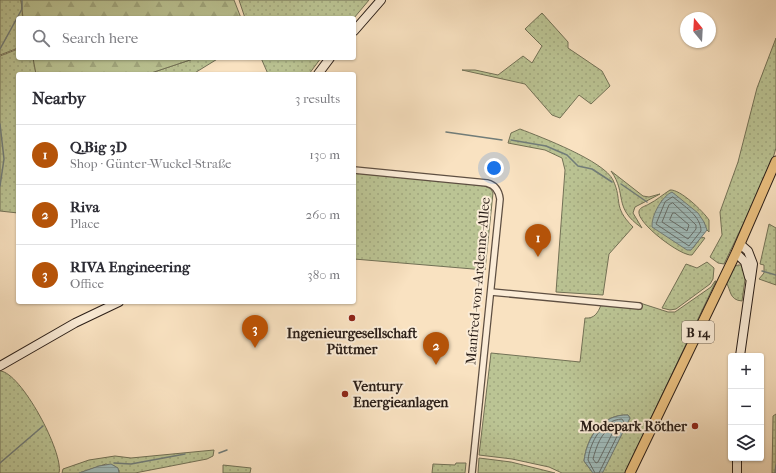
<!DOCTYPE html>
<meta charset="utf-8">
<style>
:root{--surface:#fff;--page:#f2f2f3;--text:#2b2b33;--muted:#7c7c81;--line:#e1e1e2;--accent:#b45309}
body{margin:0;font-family:"IM FELL French Canon",serif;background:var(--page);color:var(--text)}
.controls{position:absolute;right:12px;bottom:12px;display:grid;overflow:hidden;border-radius:4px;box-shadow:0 1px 3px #0004}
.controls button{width:36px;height:36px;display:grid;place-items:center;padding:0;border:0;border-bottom:1px solid var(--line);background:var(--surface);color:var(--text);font:20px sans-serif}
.compass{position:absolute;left:680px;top:12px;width:36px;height:36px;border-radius:50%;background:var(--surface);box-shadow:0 1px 3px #0004;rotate:342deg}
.you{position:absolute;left:494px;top:168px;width:14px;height:14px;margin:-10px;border:3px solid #fff;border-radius:50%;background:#1a73e8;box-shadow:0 0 0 6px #1a73e833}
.badge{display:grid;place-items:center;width:26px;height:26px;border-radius:50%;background:var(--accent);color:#fff;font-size:13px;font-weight:700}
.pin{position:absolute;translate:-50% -33px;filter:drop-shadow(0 1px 2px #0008)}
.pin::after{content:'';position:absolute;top:21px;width:14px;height:12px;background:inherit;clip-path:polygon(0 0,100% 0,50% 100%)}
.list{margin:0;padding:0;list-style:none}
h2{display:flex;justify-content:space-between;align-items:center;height:52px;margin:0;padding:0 16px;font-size:17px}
h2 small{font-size:13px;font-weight:400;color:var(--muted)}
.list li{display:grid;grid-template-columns:26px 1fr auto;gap:12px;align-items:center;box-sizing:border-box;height:60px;padding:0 16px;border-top:1px solid var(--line)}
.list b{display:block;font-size:15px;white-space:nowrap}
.list p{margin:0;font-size:13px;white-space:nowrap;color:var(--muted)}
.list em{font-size:13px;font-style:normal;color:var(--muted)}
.icon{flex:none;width:22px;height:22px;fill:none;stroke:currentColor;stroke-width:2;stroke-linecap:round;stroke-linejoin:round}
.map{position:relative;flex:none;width:776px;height:473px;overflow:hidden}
.search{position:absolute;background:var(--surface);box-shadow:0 1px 3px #0004;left:16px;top:16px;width:340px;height:44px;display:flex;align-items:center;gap:10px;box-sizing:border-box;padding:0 14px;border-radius:4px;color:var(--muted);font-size:15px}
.panel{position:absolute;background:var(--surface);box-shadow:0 1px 3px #0004;left:16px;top:72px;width:340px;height:232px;border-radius:4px}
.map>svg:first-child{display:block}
.grass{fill:url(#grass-dots);stroke:#727156}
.forest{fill:url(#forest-firs);stroke:#727156}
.water{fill:url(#water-rules);stroke:#717d7a}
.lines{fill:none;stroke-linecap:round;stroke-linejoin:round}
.shore{stroke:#656d6a;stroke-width:1}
.stream{stroke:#717d7a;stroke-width:1.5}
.street-casing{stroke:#5e4f42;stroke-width:8}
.secondary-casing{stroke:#2a1e18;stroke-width:10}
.primary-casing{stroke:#2a1e18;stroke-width:11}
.street{stroke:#fbecd7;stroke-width:5.5}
.secondary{stroke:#fbecd7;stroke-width:8}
.primary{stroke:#ecc180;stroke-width:9}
.poi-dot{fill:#8f2418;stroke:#fbecd7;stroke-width:1.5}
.labels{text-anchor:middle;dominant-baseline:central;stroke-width:4;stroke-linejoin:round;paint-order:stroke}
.shield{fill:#fbecd7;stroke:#695c51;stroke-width:1}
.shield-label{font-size:13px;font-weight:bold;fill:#2a1e18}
.street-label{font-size:14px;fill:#2a1e18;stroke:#fbecd7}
.poi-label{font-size:14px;font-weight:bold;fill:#2a1e18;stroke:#fbecd7}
</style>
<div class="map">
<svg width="776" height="473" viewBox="0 0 776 473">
<defs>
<pattern id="grass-dots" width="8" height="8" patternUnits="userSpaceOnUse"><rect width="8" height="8" fill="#bbc494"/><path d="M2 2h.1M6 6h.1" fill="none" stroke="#a1a87f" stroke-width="1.8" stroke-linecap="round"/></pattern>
<pattern id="forest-firs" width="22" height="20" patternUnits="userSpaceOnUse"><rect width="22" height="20" fill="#bbc494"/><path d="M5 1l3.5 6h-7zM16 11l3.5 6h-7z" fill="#a1a87f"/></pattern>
<pattern id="water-rules" width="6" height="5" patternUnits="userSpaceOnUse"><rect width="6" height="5" fill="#a0bcbb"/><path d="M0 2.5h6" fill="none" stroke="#8aa1a0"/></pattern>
</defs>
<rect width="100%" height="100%" fill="#f9e2c1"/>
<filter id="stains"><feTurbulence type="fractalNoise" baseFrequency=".005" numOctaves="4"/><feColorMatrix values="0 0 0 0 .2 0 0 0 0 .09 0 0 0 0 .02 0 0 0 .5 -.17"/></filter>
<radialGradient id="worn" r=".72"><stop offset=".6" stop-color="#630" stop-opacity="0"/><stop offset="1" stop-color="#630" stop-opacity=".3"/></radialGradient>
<g class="grass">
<path d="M0 0H21L23 18H18V48L0 55Z"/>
<path d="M239 0H369L354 18H245Z"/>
<path d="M542 13 568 42V48L602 71 610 86 591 104 579 95 560 118 552 115 525 84 462 70H475L498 75 523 56 532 63 542 46 525 29Z"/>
<path d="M776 38V148L770 168 724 264 718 263 710 257 722 235 720 212 738 162 757 88Z"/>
<path d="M18 49V58H33L36 74H18V213L0 211V56Z"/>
<path d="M196 58H219L193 74H148Z"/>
<path d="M261 58H321L309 74H268Z"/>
<path d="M520 129C541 137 604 161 613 180 623 201 612 206 633 227L609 254 603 295 556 292 565 170 562 158 545 150 508 143 511 133Z"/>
<path d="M611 171 643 196 649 197 660 194 635 207 633 213 642 228C612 207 628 195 611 171Z"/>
<path d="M354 173 482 185 491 189 493 193 485 270 354 259Z"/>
<path d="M670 190C680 189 703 211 709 220V232L706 229 704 222 662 200 660 206 693 248 701 237 705 238 692 255C682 257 636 223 639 211 640 207 646 206 649 204 657 200 662 195 670 190Z"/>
<path d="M769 224 776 228V285L759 279 764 273V265L760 264Z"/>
<path d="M707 262 714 268 713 279 710 284 676 309 670 310 662 308 686 264 697 268Z"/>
<path d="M738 265H742L746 272 742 301C729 300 731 290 726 282L733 267Z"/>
<path d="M715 281H716L625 473H602L630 418 628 415C602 414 587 436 584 461L593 473H562L549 467 512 459 479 455 491 353 580 362 585 318C594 319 598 313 601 305L639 309 640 303 668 312H675L711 287Z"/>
<path d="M0 371C21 372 64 453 59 473H0Z"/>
<path d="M776 414V473H772L773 416Z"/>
<path d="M214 450 213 456 207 459 135 473H119V470L106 464 79 473H62L63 469 89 460 115 456 131 458Z"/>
<path d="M479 458 511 462 555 473H478Z"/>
<path d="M456 463H466L465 473H432L433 464 455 465Z"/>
<path d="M223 465 251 468 250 473H223Z"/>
</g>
<g class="forest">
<path d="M21 0H234L241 18H23Z"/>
<path d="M33 58H196L148 74H36Z"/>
</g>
<g class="water">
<path d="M672 192 698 213 704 222 707 230 691 250H687L652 227C651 216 662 196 672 192Z"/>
<path d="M628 415 630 418 603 472 593 473 584 461C587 436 603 414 628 415Z"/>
<path d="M111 464 118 468 119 473H79L99 466Z"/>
</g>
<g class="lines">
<g class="shore">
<path d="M673 197C684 206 701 216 701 231L689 246 656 224 665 202Z"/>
<path d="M673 203 696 225V229L688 239 662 222 669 205Z"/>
<path d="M673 213H675L689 225 687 231 670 220Z"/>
<path d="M613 427 614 430 598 462 596 463 593 459C596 448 601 431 613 427Z"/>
<path d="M595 473 588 460C590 442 602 420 622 419L624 422 599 473"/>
</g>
<g class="stream">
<path d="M0 49 22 9V0"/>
<path d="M0 124 4 159 0 186"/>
<path d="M446 132 502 140"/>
<path d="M511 140 546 146 567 155 578 166 592 169 612 182"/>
<path d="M621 184 647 202"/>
<path d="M762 271 776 275"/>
<path d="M219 453 227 450"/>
<path d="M0 463 43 426"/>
<path d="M114 463 131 464 185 454"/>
<path d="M775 473 776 465"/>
</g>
<g class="street-casing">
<g id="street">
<path d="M354 170 487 183C495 185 499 191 500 199L472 473"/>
<path d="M491 292 639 306"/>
</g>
</g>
<g class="secondary-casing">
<g id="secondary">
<path d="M354 31 381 0"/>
<path d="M318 74 330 58"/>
<path d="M740 244 748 251 753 264 740 356"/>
<path d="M736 253 745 262 749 277"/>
<path d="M0 366 75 323 119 302"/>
<path d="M737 458V473"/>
</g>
</g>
<g class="primary-casing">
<path id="primary" d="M630 473 736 253 776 161"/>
</g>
<use href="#street" class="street"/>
<use href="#secondary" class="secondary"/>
<use href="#primary" class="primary"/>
</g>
<g class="poi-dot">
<circle cx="352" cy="318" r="4"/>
<circle cx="345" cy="394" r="4"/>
<circle cx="695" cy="426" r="4"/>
</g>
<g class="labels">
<rect class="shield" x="682" y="321" width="32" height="22" rx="3"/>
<g class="shield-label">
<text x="698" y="332">B 14</text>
</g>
<g class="street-label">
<text transform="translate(478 281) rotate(-85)">Manfred-von-Ardenne-Allee</text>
</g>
<g class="poi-label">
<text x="352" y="333">Ingenieurgesellschaft<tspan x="352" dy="16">Püttmer</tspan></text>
<text x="353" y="386" text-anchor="start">Ventury<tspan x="353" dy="16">Energieanlagen</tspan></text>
<text x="687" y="426" text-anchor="end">Modepark Röther</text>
</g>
</g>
<rect width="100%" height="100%" filter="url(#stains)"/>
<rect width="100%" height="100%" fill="url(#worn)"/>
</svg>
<div class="controls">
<button>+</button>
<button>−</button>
<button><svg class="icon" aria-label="layers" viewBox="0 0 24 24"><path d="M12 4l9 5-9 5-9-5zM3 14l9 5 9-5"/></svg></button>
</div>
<svg class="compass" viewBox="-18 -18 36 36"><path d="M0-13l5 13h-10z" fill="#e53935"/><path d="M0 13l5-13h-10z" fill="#7c7c81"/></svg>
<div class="you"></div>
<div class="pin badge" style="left:538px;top:257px">1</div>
<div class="pin badge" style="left:436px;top:365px">2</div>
<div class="pin badge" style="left:255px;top:348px">3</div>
<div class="search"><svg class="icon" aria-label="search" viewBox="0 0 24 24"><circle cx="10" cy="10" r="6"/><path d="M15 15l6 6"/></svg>Search here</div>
<section class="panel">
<h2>Nearby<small>3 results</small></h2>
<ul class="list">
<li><span class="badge">1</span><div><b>Q.Big 3D</b><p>Shop · Günter-Wuckel-Straße</p></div><em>130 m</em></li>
<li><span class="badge">2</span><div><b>Riva</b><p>Place</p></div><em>260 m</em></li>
<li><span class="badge">3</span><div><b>RIVA Engineering</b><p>Office</p></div><em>380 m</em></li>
</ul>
</section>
</div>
